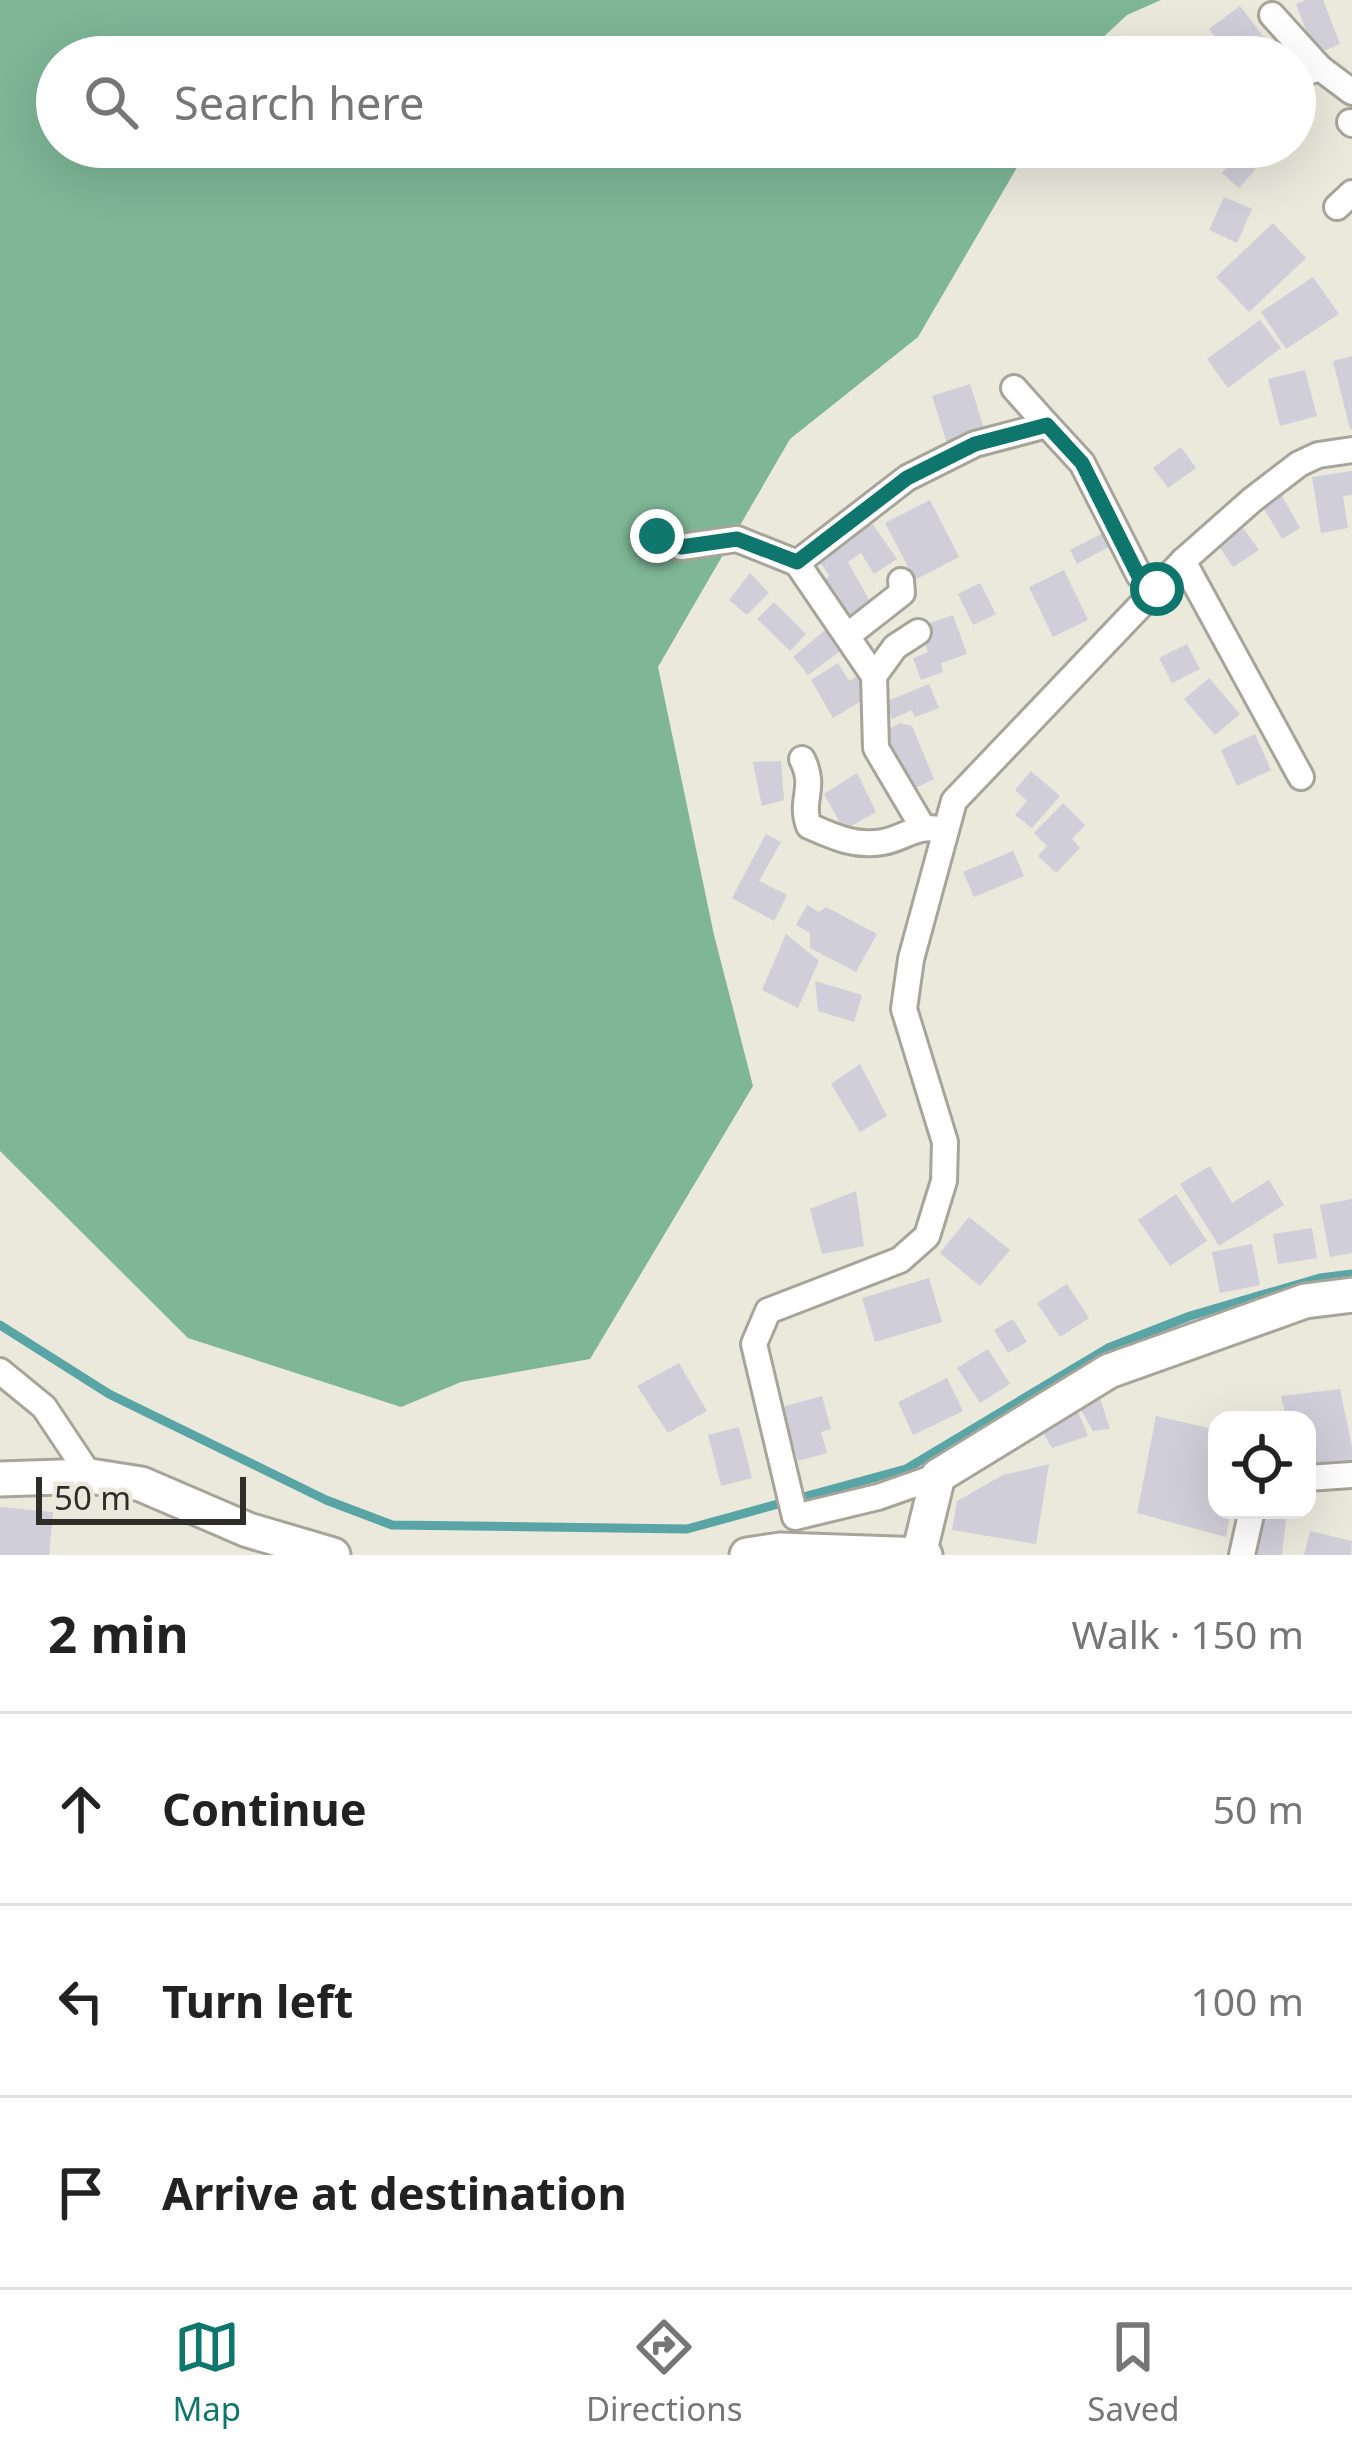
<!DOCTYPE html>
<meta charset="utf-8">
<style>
:root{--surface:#fff;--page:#f6f6f6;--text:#222;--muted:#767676;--line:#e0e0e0;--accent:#0f766e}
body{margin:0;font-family:"Noto Sans",sans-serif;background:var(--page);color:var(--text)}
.controls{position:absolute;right:36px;bottom:36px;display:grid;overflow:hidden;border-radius:24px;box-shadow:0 12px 48px #0002}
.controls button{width:108px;height:108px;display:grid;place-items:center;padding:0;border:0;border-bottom:3px solid var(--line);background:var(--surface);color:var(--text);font:60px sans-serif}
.scale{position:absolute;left:36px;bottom:30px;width:210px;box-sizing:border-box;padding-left:12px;border:6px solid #2e2d28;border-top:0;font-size:33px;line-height:42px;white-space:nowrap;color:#2e2d28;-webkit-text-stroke:9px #ebe8dc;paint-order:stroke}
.stop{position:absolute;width:36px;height:36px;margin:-27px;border:9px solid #0f766e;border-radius:50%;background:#fff}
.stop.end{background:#0f766e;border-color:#fff;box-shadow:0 3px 12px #0008}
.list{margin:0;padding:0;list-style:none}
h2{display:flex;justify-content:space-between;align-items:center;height:156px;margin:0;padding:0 48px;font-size:51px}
h2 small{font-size:39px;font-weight:400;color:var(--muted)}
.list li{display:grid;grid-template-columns:78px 1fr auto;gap:36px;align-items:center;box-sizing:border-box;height:192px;padding:0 48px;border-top:3px solid var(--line)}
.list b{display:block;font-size:45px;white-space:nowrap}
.list em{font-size:39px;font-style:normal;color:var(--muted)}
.icon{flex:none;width:66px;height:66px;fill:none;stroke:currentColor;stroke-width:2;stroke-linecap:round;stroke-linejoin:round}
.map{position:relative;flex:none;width:1352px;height:1555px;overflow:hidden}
.search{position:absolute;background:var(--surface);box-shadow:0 12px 48px #0002;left:36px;right:36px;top:36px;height:132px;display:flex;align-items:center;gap:30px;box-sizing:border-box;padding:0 42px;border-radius:66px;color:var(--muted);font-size:45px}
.sheet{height:732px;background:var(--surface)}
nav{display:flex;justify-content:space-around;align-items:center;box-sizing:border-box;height:168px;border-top:3px solid var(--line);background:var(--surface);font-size:33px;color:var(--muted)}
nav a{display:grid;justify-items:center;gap:6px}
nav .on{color:var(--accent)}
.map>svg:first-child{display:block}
.forest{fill:#7eb696}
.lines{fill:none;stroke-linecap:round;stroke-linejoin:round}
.stream{stroke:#59a5a6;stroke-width:9}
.building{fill:#d0ced9}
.street-casing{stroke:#a7a59a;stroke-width:30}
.secondary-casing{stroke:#a7a59a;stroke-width:39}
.street{stroke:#fff;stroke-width:24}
.secondary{stroke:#fff;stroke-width:33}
.route{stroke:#0f766e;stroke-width:15}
</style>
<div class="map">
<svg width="1352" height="1555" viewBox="0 0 1352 1555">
<rect width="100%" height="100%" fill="#ebe8dc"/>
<path class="forest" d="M0 0H1161L1127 15 1082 57H57V147H1029L918 337 790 439 658 667 714 935 753 1086 590 1359 461 1382 401 1407 188 1338 0 1151Z"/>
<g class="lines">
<path class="stream" d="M0 1325 109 1394 326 1500 392 1525 687 1529 906 1469 1108 1348 1190 1316 1320 1278 1352 1274"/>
</g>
<g class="building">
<path d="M1306 0H1323L1340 44 1315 54 1296 4Z"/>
<path d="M1240 6 1272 48 1261 57H1231L1209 29Z"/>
<path d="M1245 148 1261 163 1239 188 1222 173Z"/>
<path d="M1224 197 1252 209 1237 243 1209 230Z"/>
<path d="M1273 223 1306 258 1249 312 1216 277Z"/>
<path d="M1313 277 1339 314 1286 349 1261 312Z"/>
<path d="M1260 320 1281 348 1228 388 1207 359Z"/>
<path d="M1352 356V429H1350L1333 361Z"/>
<path d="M1305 370 1317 416 1280 426 1268 379Z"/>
<path d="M970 384 985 431 947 443 932 396Z"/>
<path d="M1181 447 1196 468 1168 488 1153 468Z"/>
<path d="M1352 471V495L1343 496 1348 528 1321 533 1312 477Z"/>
<path d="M1282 496 1300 528 1282 539 1263 507Z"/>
<path d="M930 500 959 557 915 580 885 523Z"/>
<path d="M869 519 897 559 874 574 861 553 848 562 871 603 847 616 825 581 829 575 815 555Z"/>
<path d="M1243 528 1259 550 1233 567 1218 545Z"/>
<path d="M1105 532 1112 545 1077 564 1070 550Z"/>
<path d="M1064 570 1088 620 1053 637 1029 587Z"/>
<path d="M750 573 769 593 747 615 729 600Z"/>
<path d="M980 583 996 614 973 625 958 594Z"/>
<path d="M774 602 806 634 790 651 757 619Z"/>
<path d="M953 615 967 654 941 663 943 672 921 680 913 658 928 652 919 627Z"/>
<path d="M825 630 839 652 808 675 793 657Z"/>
<path d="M1187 644 1200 669 1172 683 1159 658Z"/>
<path d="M838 663 849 681 858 676 870 696 833 718 811 680Z"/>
<path d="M1209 678 1240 714 1215 735 1184 699Z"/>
<path d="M929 684 939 708 915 717 912 710 892 719 885 702Z"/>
<path d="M900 723 912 726 934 779 909 791 880 734Z"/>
<path d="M1255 734 1271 770 1237 786 1221 750Z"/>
<path d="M781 761 784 800 762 806 753 762Z"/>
<path d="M1031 771 1060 796 1032 828 1015 815 1027 801 1015 790Z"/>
<path d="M857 773 876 812 844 830 824 794Z"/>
<path d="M1063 803 1085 825 1072 839 1080 848 1056 873 1038 856 1047 846 1034 833Z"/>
<path d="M766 834 781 842 759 881 787 895 774 921 732 898Z"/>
<path d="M1013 851 1024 876 974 897 963 872Z"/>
<path d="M807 905 819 912 826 907 877 934 856 972 810 948V933L796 925Z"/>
<path d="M786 934 819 961 798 1008 762 990Z"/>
<path d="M815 981 862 995 854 1022 818 1011Z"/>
<path d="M860 1064 887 1116 860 1132 831 1084Z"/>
<path d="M1210 1166 1232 1203 1269 1180 1284 1205 1219 1246 1180 1184Z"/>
<path d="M856 1191 864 1246 822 1254 810 1209Z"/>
<path d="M1176 1194 1207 1241 1170 1266 1138 1220Z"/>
<path d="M1352 1199V1253L1330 1257 1320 1205Z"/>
<path d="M969 1217 1010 1250 980 1286 940 1253Z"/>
<path d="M1312 1228 1317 1258 1278 1264 1273 1234Z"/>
<path d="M1252 1244 1260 1285 1220 1293 1212 1252Z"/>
<path d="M929 1278 942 1322 875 1342 862 1298Z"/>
<path d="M1067 1284 1089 1318 1060 1337 1037 1303Z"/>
<path d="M1013 1319 1027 1342 1008 1353 994 1330Z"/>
<path d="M988 1349 1010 1384 980 1403 957 1368Z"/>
<path d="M679 1363 707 1411 668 1433 637 1386Z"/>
<path d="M947 1378 963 1411 913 1435 898 1402Z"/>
<path d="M1096 1386 1110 1429 1093 1431 1074 1397Z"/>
<path d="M1340 1389 1352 1447V1468L1307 1467V1420H1287L1281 1396Z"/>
<path d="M822 1396 831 1429 821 1432 827 1453 798 1461 782 1407Z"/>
<path d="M1074 1402 1088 1436 1052 1448 1036 1420Z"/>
<path d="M1156 1416 1217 1430V1510H1231L1226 1537 1137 1513Z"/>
<path d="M739 1427 752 1478 721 1486 708 1435Z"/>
<path d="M1049 1464 1036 1544 952 1530 957 1501 1003 1475Z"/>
<path d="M0 1507 53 1512 49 1555H0Z"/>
<path d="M1254 1510 1287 1511 1282 1555H1249Z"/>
<path d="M1310 1531 1352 1541 1351 1555H1304Z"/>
</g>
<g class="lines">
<g class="street-casing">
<g id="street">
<path d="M1272 15 1320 68"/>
<path d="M1295 76 1320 68 1352 92"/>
<path d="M1350 122 1352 124"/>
<path d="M1337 207 1352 193"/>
<path d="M1014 388 1047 425"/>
<path d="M657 536 681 547 737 539 797 563"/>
<path d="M1183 561 1301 777"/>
<path d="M918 632 895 647 874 676 876 748 922 826"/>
<path d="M847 636 902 593 901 581"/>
<path d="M874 676 797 563 907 478 975 444 1047 425 1082 463 1139 575 1157 589"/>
<path d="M802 759C817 788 799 800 809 826 834 837 855 847 883 842 904 838 916 825 938 829"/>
<path d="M0 1371 44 1407 90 1476"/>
<path d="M938 1476 878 1497 795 1517 754 1344 768 1311 900 1260 927 1236 944 1181 945 1142 904 1009 911 959 954 801 1183 561 1252 500 1299 464 1318 455 1352 450"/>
<path d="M1307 1478 1352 1475"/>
<path d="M1242 1555 1252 1510"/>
</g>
</g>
<g class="secondary-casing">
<g id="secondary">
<path d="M0 1479 90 1476 141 1484 248 1530 333 1555"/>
<path d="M919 1554 938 1476 1109 1371 1305 1301 1352 1295"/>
<path d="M747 1555 780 1550 925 1555"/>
</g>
</g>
<use href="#street" class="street"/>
<use href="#secondary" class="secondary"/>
</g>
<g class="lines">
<path class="route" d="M657 536 681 547 737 539 797 562 907 478 975 444 1047 425 1082 463 1138 575 1157 589"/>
</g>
</svg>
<div class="controls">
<button><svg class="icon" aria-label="locate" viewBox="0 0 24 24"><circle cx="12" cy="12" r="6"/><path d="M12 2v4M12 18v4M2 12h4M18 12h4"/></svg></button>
</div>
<div class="scale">50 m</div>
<div class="stop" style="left:1157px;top:589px"></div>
<div class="stop end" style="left:657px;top:536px"></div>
<div class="search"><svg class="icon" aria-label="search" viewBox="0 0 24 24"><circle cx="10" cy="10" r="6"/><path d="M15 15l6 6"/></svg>Search here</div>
</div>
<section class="sheet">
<h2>2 min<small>Walk · 150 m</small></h2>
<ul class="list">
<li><svg class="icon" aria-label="ahead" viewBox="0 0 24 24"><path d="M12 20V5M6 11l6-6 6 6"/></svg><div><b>Continue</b></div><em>50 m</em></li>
<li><svg class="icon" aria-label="left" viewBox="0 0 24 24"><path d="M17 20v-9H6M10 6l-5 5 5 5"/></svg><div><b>Turn left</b></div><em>100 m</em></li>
<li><svg class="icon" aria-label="arrive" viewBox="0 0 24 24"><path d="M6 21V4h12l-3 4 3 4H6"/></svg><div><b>Arrive at destination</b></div></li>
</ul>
</section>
<nav>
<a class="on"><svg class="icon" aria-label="map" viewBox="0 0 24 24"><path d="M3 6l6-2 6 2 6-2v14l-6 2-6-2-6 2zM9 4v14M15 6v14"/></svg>Map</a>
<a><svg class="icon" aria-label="directions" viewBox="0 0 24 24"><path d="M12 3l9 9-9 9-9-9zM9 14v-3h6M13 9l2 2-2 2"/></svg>Directions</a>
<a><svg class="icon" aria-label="saved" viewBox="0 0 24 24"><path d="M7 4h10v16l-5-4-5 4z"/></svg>Saved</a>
</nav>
